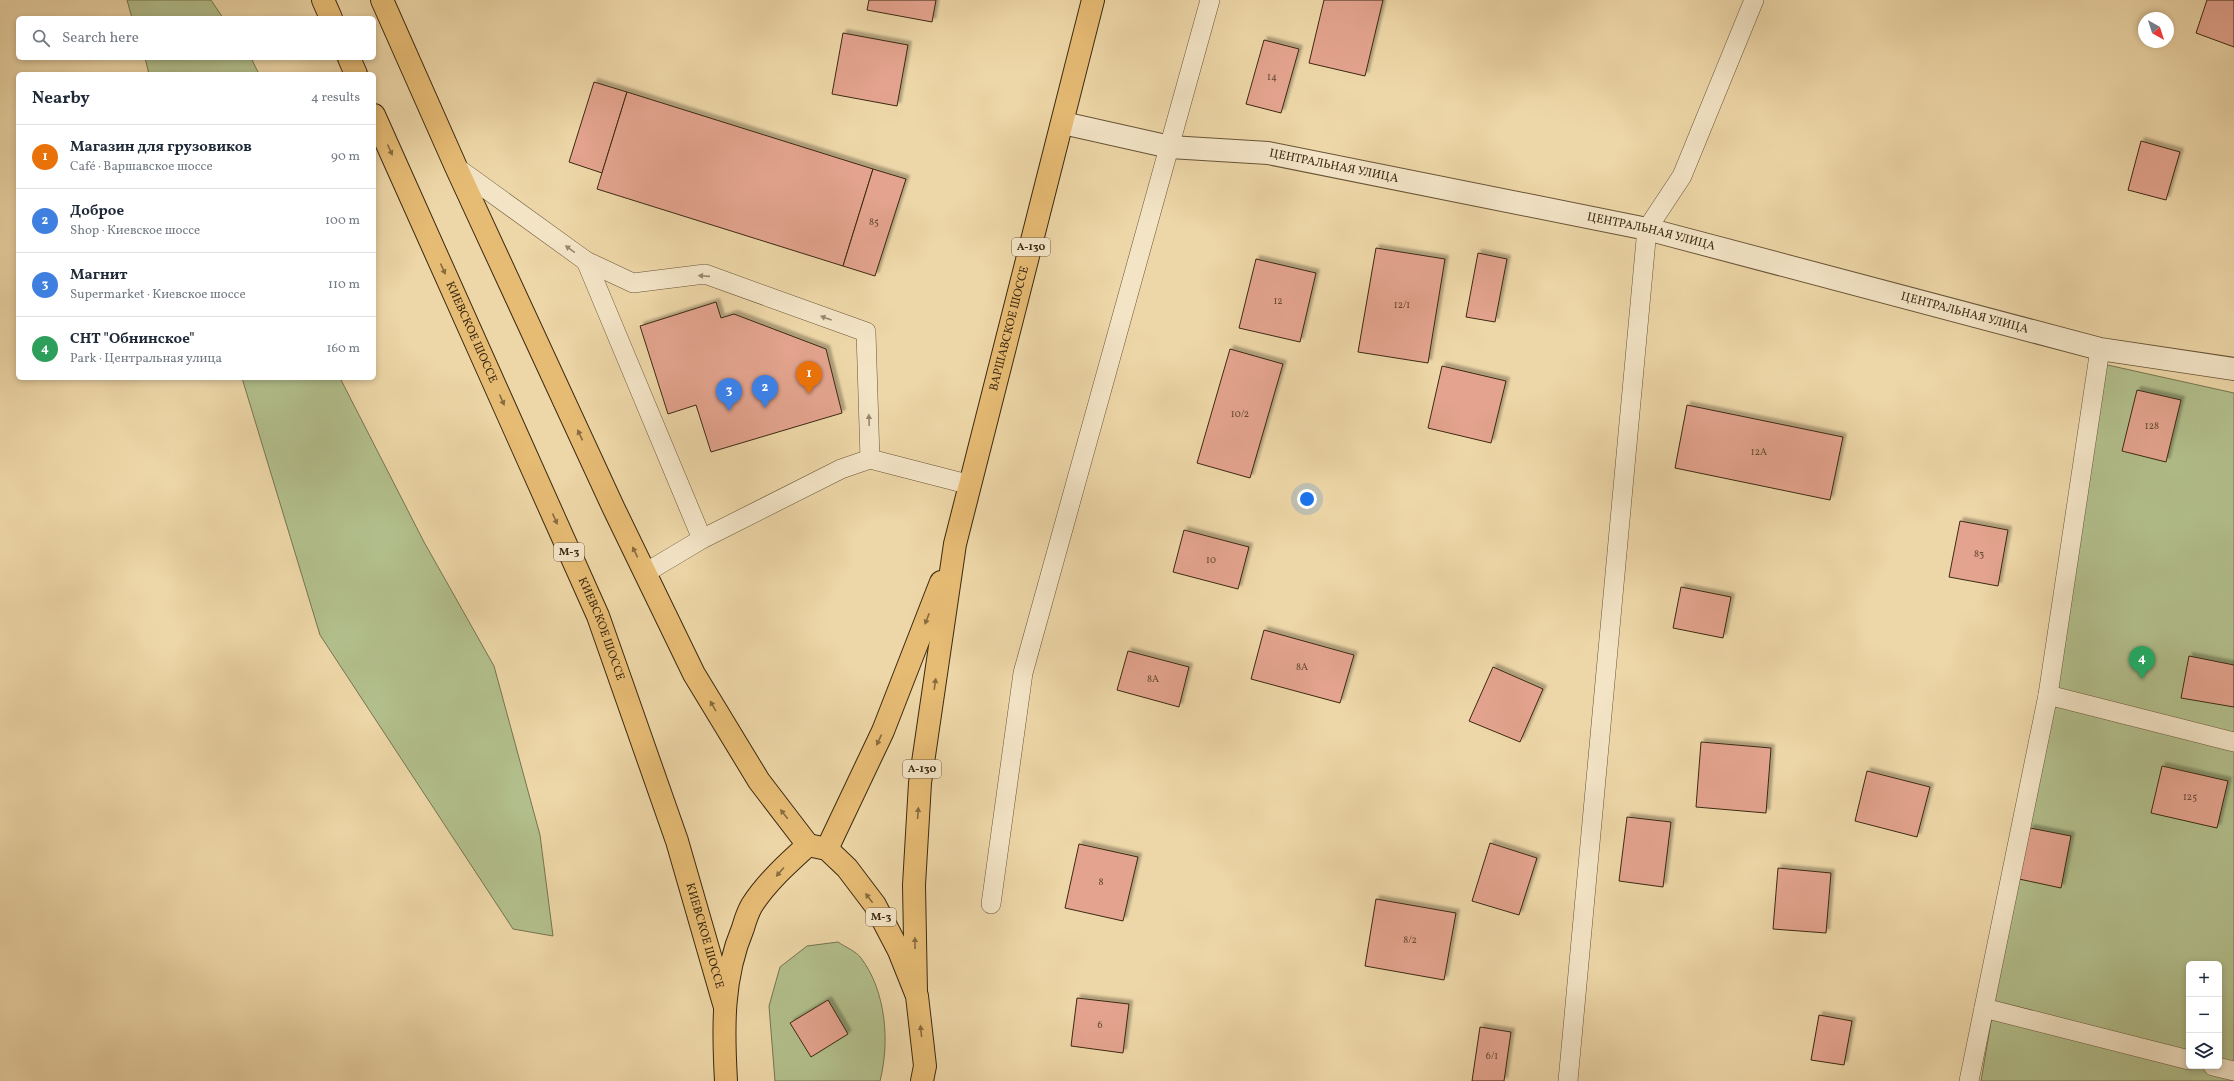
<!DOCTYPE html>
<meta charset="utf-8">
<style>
:root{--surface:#fff;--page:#f2f2f3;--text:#1f2937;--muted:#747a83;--line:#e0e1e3;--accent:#7c3aed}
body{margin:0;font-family:Vollkorn,serif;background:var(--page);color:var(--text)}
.controls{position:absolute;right:12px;bottom:12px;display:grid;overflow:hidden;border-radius:6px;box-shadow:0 2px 6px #0003}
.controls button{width:36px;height:36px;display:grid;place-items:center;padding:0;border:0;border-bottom:1px solid var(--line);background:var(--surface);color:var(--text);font:20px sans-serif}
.compass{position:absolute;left:2138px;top:12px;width:36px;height:36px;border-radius:50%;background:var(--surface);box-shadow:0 2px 6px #0003;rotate:141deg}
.you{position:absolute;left:1307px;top:499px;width:14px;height:14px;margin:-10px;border:3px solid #fff;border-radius:50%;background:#1a73e8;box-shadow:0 0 0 6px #1a73e833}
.badge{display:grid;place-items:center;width:26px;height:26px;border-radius:50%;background:var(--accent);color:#fff;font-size:13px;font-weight:700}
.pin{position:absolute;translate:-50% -33px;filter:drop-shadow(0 1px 2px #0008)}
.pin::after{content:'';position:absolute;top:21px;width:14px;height:12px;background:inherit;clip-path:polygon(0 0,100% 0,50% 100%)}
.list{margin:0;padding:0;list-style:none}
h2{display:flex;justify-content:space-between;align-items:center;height:52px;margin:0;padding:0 16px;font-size:17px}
h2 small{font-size:13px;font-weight:400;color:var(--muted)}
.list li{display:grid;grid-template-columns:26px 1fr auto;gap:12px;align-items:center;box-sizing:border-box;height:64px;padding:0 16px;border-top:1px solid var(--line)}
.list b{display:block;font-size:15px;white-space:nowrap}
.list p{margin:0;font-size:13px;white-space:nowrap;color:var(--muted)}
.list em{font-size:13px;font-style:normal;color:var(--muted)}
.icon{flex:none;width:22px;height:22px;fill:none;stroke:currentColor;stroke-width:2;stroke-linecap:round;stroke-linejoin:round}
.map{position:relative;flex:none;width:2234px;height:1081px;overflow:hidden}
.search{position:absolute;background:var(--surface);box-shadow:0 2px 6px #0003;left:16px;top:16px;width:360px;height:44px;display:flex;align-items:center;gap:10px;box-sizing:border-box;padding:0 14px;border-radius:6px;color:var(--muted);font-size:15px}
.panel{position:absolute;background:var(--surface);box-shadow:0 2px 6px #0003;left:16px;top:72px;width:360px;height:308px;border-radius:6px}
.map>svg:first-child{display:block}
.green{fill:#b2bf8c;stroke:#76744e;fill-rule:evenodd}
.building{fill:#e3a38e;stroke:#3b2911;filter:url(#shadow)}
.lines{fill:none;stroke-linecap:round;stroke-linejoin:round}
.service-casing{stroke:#685436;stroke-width:20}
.minor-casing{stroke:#685436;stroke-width:24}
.primary-casing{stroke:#3b2911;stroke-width:24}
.trunk-casing{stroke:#3b2911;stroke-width:24}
.service{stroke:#f3e4c6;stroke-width:19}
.minor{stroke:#f3e4c6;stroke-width:22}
.primary{stroke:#e6bb74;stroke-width:22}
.trunk{stroke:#e6bb74;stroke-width:22}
.oneway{fill:#886b3e}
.oneway2{fill:#97866c}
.labels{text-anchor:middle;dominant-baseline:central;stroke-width:4;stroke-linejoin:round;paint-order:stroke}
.number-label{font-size:10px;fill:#654830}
.shield{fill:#f3e4c6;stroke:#726147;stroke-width:1}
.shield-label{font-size:11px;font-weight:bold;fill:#3b2911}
.street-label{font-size:12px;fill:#3b2911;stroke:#f3e4c6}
</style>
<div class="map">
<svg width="2234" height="1081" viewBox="0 0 2234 1081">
<defs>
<filter id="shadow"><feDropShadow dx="3.5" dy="-3.5" stdDeviation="1" flood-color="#0004"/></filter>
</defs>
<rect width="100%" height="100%" fill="#edd6a7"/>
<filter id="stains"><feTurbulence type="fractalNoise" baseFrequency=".005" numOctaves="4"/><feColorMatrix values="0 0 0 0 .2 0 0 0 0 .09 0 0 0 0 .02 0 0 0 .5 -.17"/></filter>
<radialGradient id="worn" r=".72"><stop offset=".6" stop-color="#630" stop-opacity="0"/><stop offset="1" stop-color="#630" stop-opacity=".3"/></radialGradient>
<g class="green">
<path d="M127 0H211L223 18H132Z"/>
<path d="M145 58H251L259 74H149Z"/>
<path d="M2103 364 2234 393V1081H1981ZM2189 964H2219V1066H2189Z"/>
<path d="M242 378H340L424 542 494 666 540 835 553 936 513 929 320 635Z"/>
<path d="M838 942C845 947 856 951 861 958 886 991 890 1042 880 1081H775L769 1006 780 967 807 946Z"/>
</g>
<g class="building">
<path d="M869 0H936L932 22 867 10Z"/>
<path d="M1324 0H1383L1365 76 1309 63Z"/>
<path d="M2207 0H2234V47L2196 33Z"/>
<path d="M843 33 908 45 897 106 832 94Z"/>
<path d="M1264 40 1299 49 1281 113 1246 104Z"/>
<path d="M594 82 627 92 602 173 569 162Z"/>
<path d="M627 92 873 169 843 266 597 189Z"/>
<path d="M2141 141 2180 152 2166 200 2128 190Z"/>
<path d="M873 169 906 179 875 276 843 266Z"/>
<path d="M1376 248 1445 259 1428 363 1358 352Z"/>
<path d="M1478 253 1507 259 1495 322 1466 317Z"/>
<path d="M1256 259 1316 273 1300 342 1239 328Z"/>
<path d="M716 302 721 318 734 314 826 349 842 413 711 452 696 405 668 414 640 326Z"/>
<path d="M1230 349 1283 364 1250 478 1197 463Z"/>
<path d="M1442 366 1506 381 1491 443 1428 428Z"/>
<path d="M2137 390 2181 400 2166 462 2122 451Z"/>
<path d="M1687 405 1843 437 1830 500 1675 468Z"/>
<path d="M1960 521 2008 530 1998 586 1949 577Z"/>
<path d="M1184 530 1249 547 1238 589 1173 572Z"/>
<path d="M1681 587 1731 597 1723 638 1673 628Z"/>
<path d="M1264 630 1354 655 1340 703 1251 679Z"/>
<path d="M1128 651 1189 667 1179 707 1117 690Z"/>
<path d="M2189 656 2234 665V707L2181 698Z"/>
<path d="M1493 667 1543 689 1520 742 1469 721Z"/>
<path d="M1701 742 1771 748 1766 813 1696 807Z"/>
<path d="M2162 766 2228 781 2217 828 2151 813Z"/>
<path d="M1867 771 1930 787 1917 837 1855 821Z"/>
<path d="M1627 817 1671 822 1663 887 1619 881Z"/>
<path d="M2030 828 2071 836 2061 888 2019 879Z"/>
<path d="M1490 843 1537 858 1519 915 1472 901Z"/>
<path d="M1079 844 1138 857 1123 921 1065 908Z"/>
<path d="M1778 868 1831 873 1826 933 1773 929Z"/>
<path d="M1376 899 1456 913 1444 980 1365 966Z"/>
<path d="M1077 998 1129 1004 1123 1053 1071 1046Z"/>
<path d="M828 1000 848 1034 811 1057 790 1023Z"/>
<path d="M1819 1015 1852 1021 1844 1065 1811 1060Z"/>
<path d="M1480 1027 1511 1032 1504 1081H1472Z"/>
</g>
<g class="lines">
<g class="service-casing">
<g id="service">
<path d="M456 167 586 261 633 283 705 274 866 332 870 459"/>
<path d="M586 261 702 539"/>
<path d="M645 573 702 539 841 469 870 459 971 485"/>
<path d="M2048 695 2234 742"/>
<path d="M991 904 1023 673 1210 0"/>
<path d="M1984 1008 2189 1060"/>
<path d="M2213 1066 2234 1071"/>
<path d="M1568 1081 1647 229 1682 176 1754 0"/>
<path d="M1969 1081 2048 695 2100 349"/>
</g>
</g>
<g class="minor-casing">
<g id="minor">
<path id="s1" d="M1063 123 1170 147 1268 153 1647 229 2100 349 2234 369"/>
</g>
</g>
<g class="primary-casing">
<g id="primary">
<path d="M827 849 883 731 941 582"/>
<path id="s2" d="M916 992 914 885 920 783 955 544 1093 0"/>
</g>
</g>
<g class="trunk-casing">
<g id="trunk">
<path d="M323 0 331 18"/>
<path d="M382 0 456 167 614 509 694 674 759 781 808 845"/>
<path d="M349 58 356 74"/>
<path id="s3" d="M374 115 598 616 677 841 724 1004"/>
<path d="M808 845 827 849 847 868 875 905 899 951 917 996 925 1066 922 1081"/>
<path d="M726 1081C723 1028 722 978 743 928 745 921 748 912 752 905 767 882 788 863 808 845"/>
</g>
</g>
<use href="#service" class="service"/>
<use href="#minor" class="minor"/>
<use href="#primary" class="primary"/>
<use href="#trunk" class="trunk"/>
</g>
<defs><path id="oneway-solid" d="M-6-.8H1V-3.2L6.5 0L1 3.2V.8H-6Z"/></defs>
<g class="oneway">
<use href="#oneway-solid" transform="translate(390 150) rotate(66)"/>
<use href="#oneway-solid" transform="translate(443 269) rotate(66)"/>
<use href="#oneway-solid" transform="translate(502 400) rotate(66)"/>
<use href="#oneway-solid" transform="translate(580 435) rotate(-115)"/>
<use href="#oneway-solid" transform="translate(555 519) rotate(66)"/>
<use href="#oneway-solid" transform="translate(635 552) rotate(-116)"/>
<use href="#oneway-solid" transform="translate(927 619) rotate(111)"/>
<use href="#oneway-solid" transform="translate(935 684) rotate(-82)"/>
<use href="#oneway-solid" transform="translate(713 706) rotate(-120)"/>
<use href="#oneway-solid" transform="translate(879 740) rotate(115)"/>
<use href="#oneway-solid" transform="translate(918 813) rotate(-86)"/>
<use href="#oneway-solid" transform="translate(784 814) rotate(-128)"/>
<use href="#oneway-solid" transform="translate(780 872) rotate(131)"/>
<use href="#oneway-solid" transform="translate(869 898) rotate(-127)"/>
<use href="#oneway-solid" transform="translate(915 943) rotate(-91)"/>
<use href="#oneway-solid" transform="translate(921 1031) rotate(-96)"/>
</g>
<g class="oneway2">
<use href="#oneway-solid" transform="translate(570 249) rotate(-144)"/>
<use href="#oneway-solid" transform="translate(704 276) rotate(-176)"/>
<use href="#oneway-solid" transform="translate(826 318) rotate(-160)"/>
<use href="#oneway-solid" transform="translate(869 420) rotate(-92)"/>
</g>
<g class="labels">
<g class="number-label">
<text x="1272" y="77">14</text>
<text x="874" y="222">85</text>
<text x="1278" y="301">12</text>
<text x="1402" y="305">12/1</text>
<text x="1240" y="414">10/2</text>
<text x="2152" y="426">128</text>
<text x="1759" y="452">12А</text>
<text x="1979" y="554">83</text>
<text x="1211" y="560">10</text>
<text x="1302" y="667">8А</text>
<text x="1153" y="679">8А</text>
<text x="2190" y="797">125</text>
<text x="1101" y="882">8</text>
<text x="1410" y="940">8/2</text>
<text x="1100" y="1025">6</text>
<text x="1492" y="1056">6/1</text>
</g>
<g class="shield">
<rect x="1012" y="238" width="38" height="18" rx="3"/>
<rect x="554" y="543" width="30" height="18" rx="3"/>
<rect x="903" y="760" width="38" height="18" rx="3"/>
<rect x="866" y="908" width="30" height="18" rx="3"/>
</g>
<g class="shield-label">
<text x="1031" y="247">А-130</text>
<text x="569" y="552">М-3</text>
<text x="922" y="769">А-130</text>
<text x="881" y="917">М-3</text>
</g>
<g class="street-label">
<text stroke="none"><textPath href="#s1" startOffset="275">ЦЕНТРАЛЬНАЯ УЛИЦА</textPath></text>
<text stroke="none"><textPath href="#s1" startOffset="599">ЦЕНТРАЛЬНАЯ УЛИЦА</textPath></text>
<text stroke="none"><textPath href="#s1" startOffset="923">ЦЕНТРАЛЬНАЯ УЛИЦА</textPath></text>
<text stroke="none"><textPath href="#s2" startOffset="673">ВАРШАВСКОЕ ШОССЕ</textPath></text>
<text stroke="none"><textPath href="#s3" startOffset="238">КИЕВСКОЕ ШОССЕ</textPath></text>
<text stroke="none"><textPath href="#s3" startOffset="562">КИЕВСКОЕ ШОССЕ</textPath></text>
<text stroke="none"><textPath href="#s3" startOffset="886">КИЕВСКОЕ ШОССЕ</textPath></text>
</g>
</g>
<rect width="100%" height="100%" filter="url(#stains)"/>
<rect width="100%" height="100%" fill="url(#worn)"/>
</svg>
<div class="controls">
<button>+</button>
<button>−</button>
<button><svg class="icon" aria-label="layers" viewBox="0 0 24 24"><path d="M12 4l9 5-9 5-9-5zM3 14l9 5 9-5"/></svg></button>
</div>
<svg class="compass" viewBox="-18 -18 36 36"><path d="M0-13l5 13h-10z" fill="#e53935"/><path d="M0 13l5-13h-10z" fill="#747a83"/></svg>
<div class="you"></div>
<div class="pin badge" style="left:809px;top:394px;background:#e8710a">1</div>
<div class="pin badge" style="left:765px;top:408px;background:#3f7fe0">2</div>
<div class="pin badge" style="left:729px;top:411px;background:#3f7fe0">3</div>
<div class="pin badge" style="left:2142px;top:679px;background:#2e9e5b">4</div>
<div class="search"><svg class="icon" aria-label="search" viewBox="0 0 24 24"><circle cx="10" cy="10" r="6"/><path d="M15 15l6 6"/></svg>Search here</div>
<section class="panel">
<h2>Nearby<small>4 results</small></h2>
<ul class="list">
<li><span class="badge" style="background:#e8710a">1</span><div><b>Магазин для грузовиков</b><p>Café · Варшавское шоссе</p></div><em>90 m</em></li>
<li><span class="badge" style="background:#3f7fe0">2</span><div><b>Доброе</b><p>Shop · Киевское шоссе</p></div><em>100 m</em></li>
<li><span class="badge" style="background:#3f7fe0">3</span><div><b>Магнит</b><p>Supermarket · Киевское шоссе</p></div><em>110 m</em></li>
<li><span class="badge" style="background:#2e9e5b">4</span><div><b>СНТ &quot;Обнинское&quot;</b><p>Park · Центральная улица</p></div><em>160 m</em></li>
</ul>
</section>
</div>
